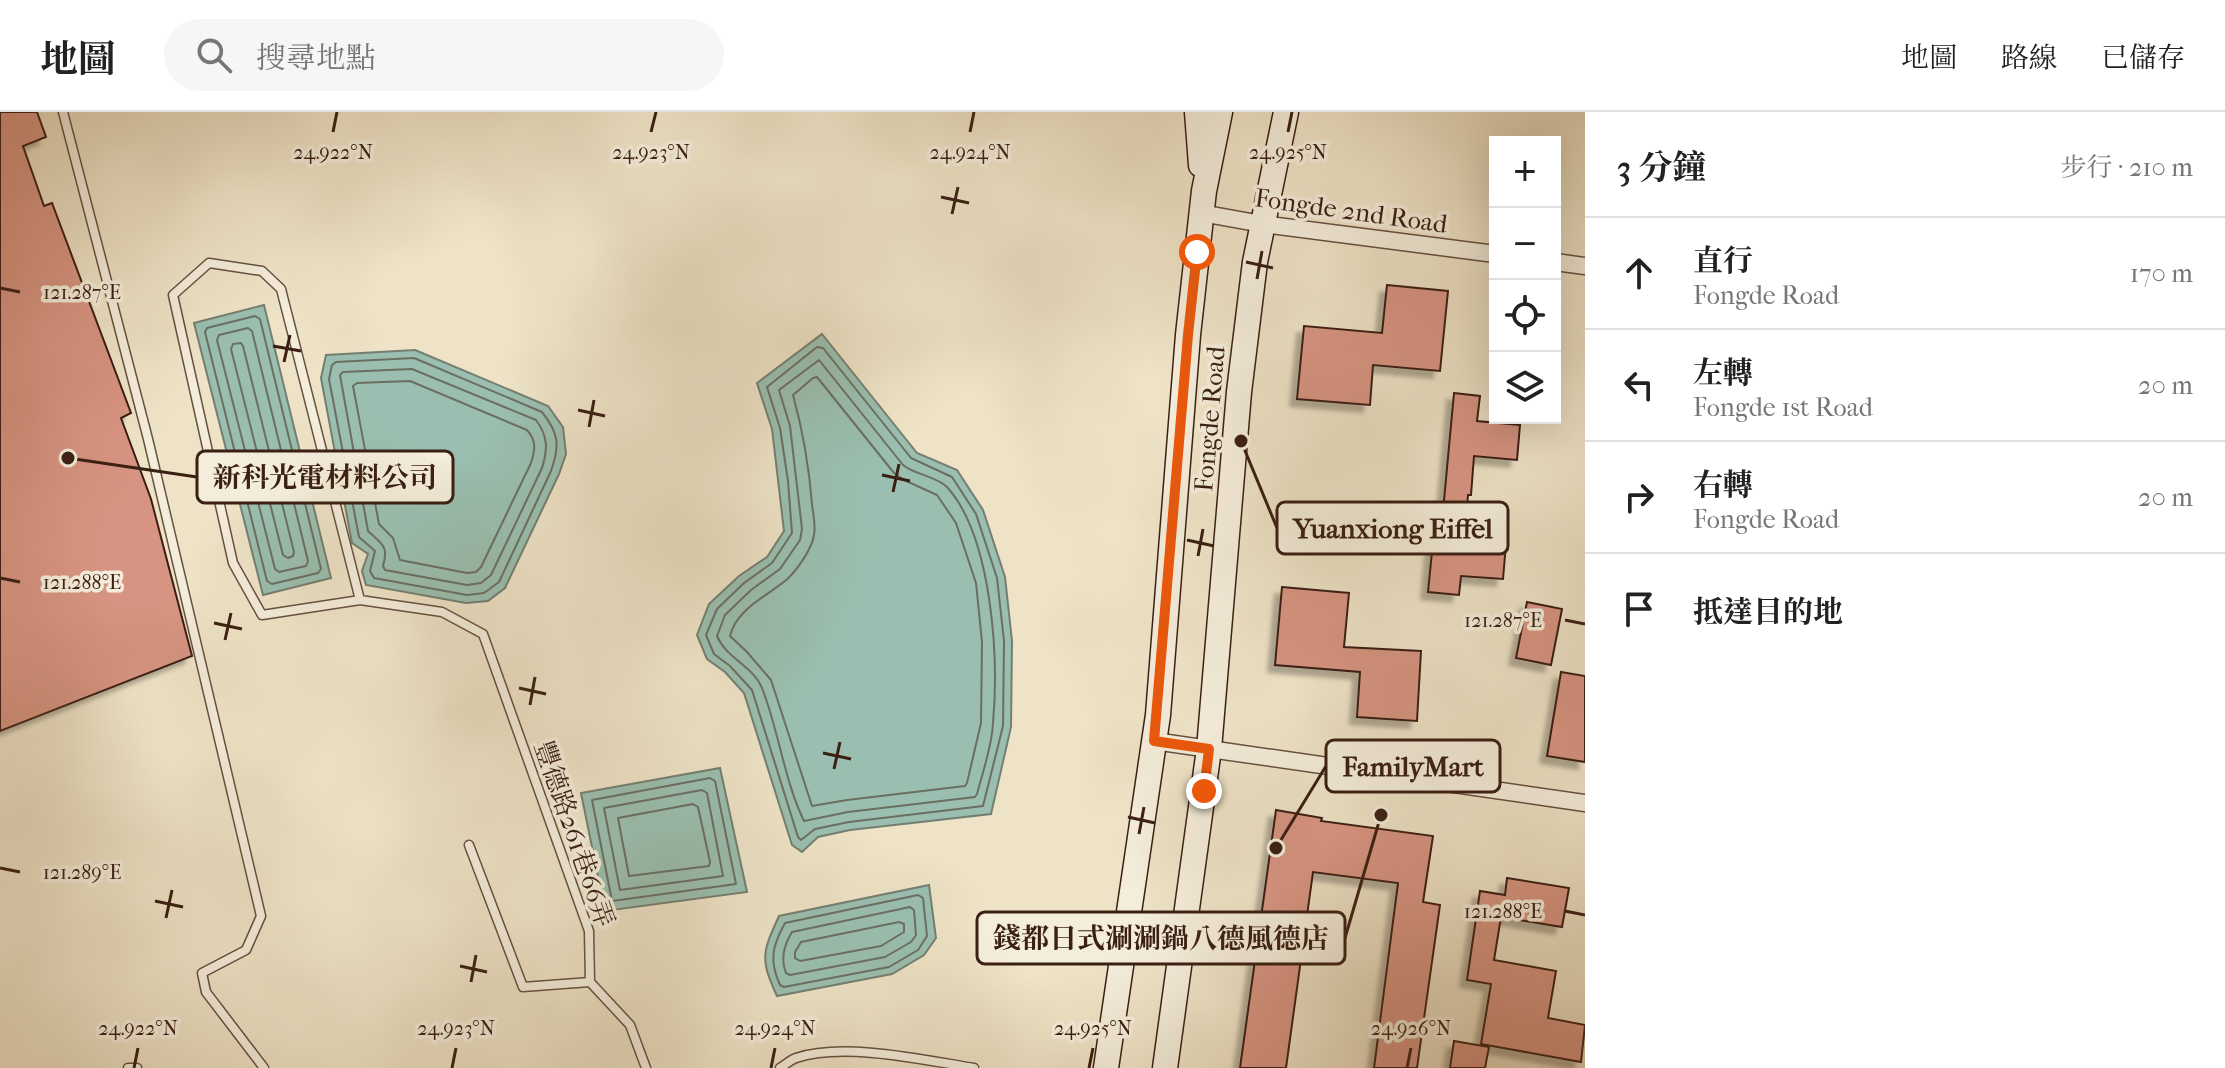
<!DOCTYPE html>
<html lang="zh-TW">
<meta charset="utf-8">
<style>
:root{--surface:#fff;--page:#f6f6f6;--text:#222;--muted:#767676;--line:#e0e0e0}
body{margin:0;font-family:"IM FELL French Canon","Noto Serif TC",serif;background:var(--page);color:var(--text)}
.controls{position:absolute;right:24px;top:24px;display:grid;overflow:hidden;border-radius:0px;box-shadow:0 8px 32px #0002}
.controls button{width:72px;height:72px;display:grid;place-items:center;padding:0;border:0;border-bottom:2px solid var(--line);background:var(--surface);color:var(--text);font:40px sans-serif}
.stop{position:absolute;width:24px;height:24px;margin:-18px;border:6px solid #ea580c;border-radius:50%;background:#fff}
.stop.end{background:#ea580c;border-color:#fff;box-shadow:0 2px 8px #0008}
.list{margin:0;padding:0;list-style:none}
h2{display:flex;justify-content:space-between;align-items:center;height:104px;margin:0;padding:0 32px;font-size:34px}
h2 small{font-size:26px;font-weight:400;color:var(--muted)}
.list li{display:grid;grid-template-columns:52px 1fr auto;gap:24px;align-items:center;box-sizing:border-box;height:112px;padding:0 32px;border-top:2px solid var(--line)}
.list b{display:block;font-size:30px;white-space:nowrap}
.list p{margin:0;font-size:26px;white-space:nowrap;color:var(--muted)}
.list em{font-size:26px;font-style:normal;color:var(--muted)}
.icon{flex:none;width:44px;height:44px;fill:none;stroke:currentColor;stroke-width:2;stroke-linecap:round;stroke-linejoin:round}
.map{position:relative;flex:none;width:1585px;height:956px;overflow:hidden}
header{display:flex;align-items:center;gap:48px;box-sizing:border-box;height:112px;padding:0 40px;background:var(--surface);border-bottom:2px solid var(--line)}
header strong{font-size:38px}
nav{display:flex;gap:44px;margin-inline-start:auto;font-size:28px}
.search{width:560px;height:72px;background:var(--page);display:flex;align-items:center;gap:20px;box-sizing:border-box;padding:0 28px;border-radius:44px;color:var(--muted);font-size:30px}
main{display:flex}
aside{flex:1;background:var(--surface)}
.map>svg:first-child{display:block}
.water{fill:#9abfb0;stroke:#747f71;stroke-width:2}
.lines{fill:none;stroke-linecap:round;stroke-linejoin:round}
.shore{stroke:#6a6f62;stroke-width:2}
.building{fill:#d79482;stroke:#3a1f13;stroke-width:2;filter:url(#shadow)}
.lane-casing{stroke:#675040;stroke-width:11}
.street-casing{stroke:#675040;stroke-width:19}
.secondary-casing{stroke:#3a1f13;stroke-width:27}
.lane{stroke:#f4eddb;stroke-width:8}
.street{stroke:#f4eddb;stroke-width:16}
.secondary{stroke:#f4eddb;stroke-width:24}
.route{stroke:#ea580c;stroke-width:10}
.ticks{fill:none;stroke:#3a1f13;stroke-width:3}
.labels{text-anchor:middle;dominant-baseline:central;stroke-width:7;stroke-linejoin:round;paint-order:stroke}
.street-label{font-size:26px;fill:#3a1f13;stroke:#f4eddb}
.ticks-label{font-size:20px;text-anchor:middle;fill:#3a1f13;stroke:#f4eddb;stroke-width:7;stroke-linejoin:round;paint-order:stroke}
.leader{fill:none;stroke:#3a1f13;stroke-width:3}
.callout-dot{fill:#3a1f13;stroke:#f4eddb;stroke-width:3}
.callout{fill:#f4eddb;stroke:#3a1f13;stroke-width:3}
.callout-label{font-size:28px;text-anchor:middle;font-weight:bold;fill:#3a1f13}
</style>
<header>
<strong>地圖</strong>
<div class="search"><svg class="icon" aria-label="search" viewBox="0 0 24 24"><circle cx="10" cy="10" r="6"/><path d="M15 15l6 6"/></svg>搜尋地點</div>
<nav><a>地圖</a><a>路線</a><a>已儲存</a></nav>
</header>
<main>
<div class="map">
<svg width="1585" height="956" viewBox="0 0 1585 956">
<defs>
<filter id="shadow"><feDropShadow dx="-7" dy="7" stdDeviation="2" flood-color="#0004"/></filter>
</defs>
<rect width="100%" height="100%" fill="#eee3c7"/>
<filter id="stains"><feTurbulence type="fractalNoise" baseFrequency=".0025" numOctaves="4"/><feColorMatrix values="0 0 0 0 .2 0 0 0 0 .09 0 0 0 0 .02 0 0 0 .5 -.17"/></filter>
<radialGradient id="worn" r=".72"><stop offset=".6" stop-color="#630" stop-opacity="0"/><stop offset="1" stop-color="#630" stop-opacity=".3"/></radialGradient>
<g class="water">
<path d="M264 193 331 466 263 483 194 211Z"/>
<path d="M822 222 917 341 957 358 983 398 1005 465 1012 529 1011 615 991 702 850 718 818 725 802 740 792 733 744 581 725 560 707 547 697 523 709 492 739 464 767 445 784 419 772 317 757 271Z"/>
<path d="M415 238 548 294 563 315 566 342 559 362 505 476 488 489 466 491 366 473 362 459 368 442 352 431 321 266 326 243Z"/>
<path d="M720 656 747 780 605 799 581 681Z"/>
<path d="M929 773 936 826 924 843 892 862 777 884C760 847 762 841 779 804Z"/>
</g>
<g class="lines">
<g class="shore">
<path d="M255 204 260 207 321 457 318 461 272 472 267 469 205 220 207 216Z"/>
<path d="M248 216 252 219 308 449 306 454 279 460 275 457 217 228 219 223Z"/>
<path d="M241 231 243 234 294 440 293 444 288 446 283 443 231 237 233 232Z"/>
<path d="M817 235 823 236 911 346 952 365 976 402 997 466 1004 529 1003 614 983 694 849 710 815 717 801 728 798 725 752 578 730 554 714 542 706 523 717 497 744 471 772 451 792 421 788 369 780 316 767 275Z"/>
<path d="M414 246 542 300C559 321 560 334 551 359L499 470 484 481 467 483 374 466 370 459 375 439 359 425 329 267 332 253 336 250Z"/>
<path d="M819 248 903 353C915 363 936 364 947 375 992 425 999 545 993 611 992 634 983 659 977 682L975 685 848 700 804 709C784 668 779 619 762 576 753 554 726 546 717 524L725 503 751 478 780 457 800 428 802 417 790 314 779 278Z"/>
<path d="M412 257 536 308C548 324 548 337 542 356L491 463 481 471 467 473 385 458 383 454C389 434 382 432 368 419L340 263 343 260Z"/>
<path d="M817 265 894 361 904 368 937 383 956 411 976 471 982 530 981 611 967 671 965 674 847 688 812 694 771 568 747 540 730 524C736 498 765 485 785 469 796 460 812 437 814 423 816 413 813 402 812 392 809 355 803 319 793 283L813 266Z"/>
<path d="M410 269 527 318C537 329 535 338 531 351L481 455 476 460 467 461 400 448 393 426 379 412 353 274 357 271Z"/>
<path d="M710 666 715 669 736 772 612 789 592 688Z"/>
<path d="M702 678 707 681 723 764 620 778 604 696Z"/>
<path d="M693 692 698 695 710 750 709 754 629 764 618 706Z"/>
<path d="M918 783 923 786 927 824 918 838 889 855 784 875 780 873C769 849 772 834 785 811Z"/>
<path d="M910 795 914 798 916 823 911 830 885 845 790 863 786 861C780 846 784 833 792 820Z"/>
<path d="M899 810 904 812V820L881 834 800 849 795 846V840L801 830Z"/>
</g>
</g>
<g class="building">
<path d="M0 0H37L46 25 23 34 44 94 52 91 131 301 121 306 151 387 192 544 0 619Z"/>
<path d="M1387 173 1448 179 1440 259 1373 253 1370 293 1297 287 1304 214 1382 221Z"/>
<path d="M1454 281 1480 284 1477 309 1520 313 1517 348 1474 344 1471 383H1468L1464 428 1506 432 1503 467 1461 464 1459 483 1428 480 1436 399H1443Z"/>
<path d="M1282 475 1349 481 1344 535 1421 539 1417 609 1357 605 1360 560 1275 553Z"/>
<path d="M1527 490 1562 497 1551 553 1516 546Z"/>
<path d="M1561 560 1585 564V650L1547 644Z"/>
<path d="M1276 698 1322 706 1321 709 1433 724 1423 790 1440 793 1417 956H1374L1398 771 1313 760 1286 956H1240Z"/>
<path d="M1507 766 1569 776 1562 815 1501 805 1494 848 1556 859 1548 906 1585 913 1581 950 1481 932 1491 872 1467 868 1480 779 1505 783Z"/>
<path d="M1454 929 1489 935 1485 956H1450Z"/>
</g>
<g class="lines">
<g class="lane-casing">
<g id="lane">
<path d="M63 0 148 327 261 804 246 838 202 861 206 880 264 956"/>
<path d="M360 488 281 177 262 159 209 151 173 183 233 451 262 503 360 488 442 500 483 522 589 819 590 870 630 913 646 956"/>
<path d="M469 733 523 875 590 870"/>
<path d="M128 956H137"/>
<path d="M780 956C785 953 790 948 796 946 844 930 924 948 974 956"/>
</g>
</g>
<g class="street-casing">
<g id="street">
<path d="M1201 101 1262 112 1495 142"/>
<path d="M1555 150 1585 154"/>
<path d="M1154 629 1585 691"/>
</g>
</g>
<g class="secondary-casing">
<g id="secondary">
<path d="M1197 0 1201 53"/>
<path d="M1106 956 1158 603 1188 223 1204 79 1220 0"/>
<path d="M1165 956 1209 637 1239 280 1255 150 1286 0"/>
</g>
</g>
<use href="#lane" class="lane"/>
<use href="#street" class="street"/>
<use href="#secondary" class="secondary"/>
</g>
<g class="lines">
<path class="route" d="M1197 140 1188 223 1154 629 1209 637 1204 679"/>
</g>
<path class="ticks" d="M333 20 337 0M651 20 656 0M970 20 974 0M1288 20 1292 0M941 85 969 91M952 102 958 75M1246 150 1273 156M1257 167 1262 139M0 176 20 180M273 234 301 239M284 250 290 223M578 298 605 304M589 315 594 288M882 363 910 369M893 380 899 352M1187 428 1214 434M1198 444 1203 417M0 466 20 470M1565 508 1585 512M214 511 242 517M225 528 231 501M519 576 546 582M530 593 535 565M823 641 851 647M834 657 840 630M1128 705 1155 711M1139 722 1144 695M0 756 20 760M155 789 183 795M1565 799 1585 803M166 806 172 778M460 854 487 860M471 870 476 843M134 956 138 936M452 956 456 936M771 956 775 936M1089 956 1093 936M1407 956 1411 936"/>
<g class="labels">
<g class="street-label">
<text transform="translate(1351 99) rotate(8)">Fongde 2nd Road</text>
<text transform="translate(1210 307) rotate(-85)">Fongde Road</text>
<text transform="translate(574 722) rotate(71)">豐德路261巷66弄</text>
</g>
</g>
<g class="ticks-label">
<text x="333" y="47">24.922°N</text>
<text x="651" y="47">24.923°N</text>
<text x="970" y="47">24.924°N</text>
<text x="1288" y="47">24.925°N</text>
<text x="82" y="187">121.287°E</text>
<text x="82" y="477">121.288°E</text>
<text x="1503" y="515">121.287°E</text>
<text x="82" y="767">121.289°E</text>
<text x="1503" y="806">121.288°E</text>
<text x="138" y="923">24.922°N</text>
<text x="456" y="923">24.923°N</text>
<text x="775" y="923">24.924°N</text>
<text x="1093" y="923">24.925°N</text>
<text x="1411" y="923">24.926°N</text>
</g>
<path class="leader" d="M68 346L197 365M1241 329L1277 416M1276 736L1326 654M1381 703L1345 826"/>
<g class="callout-dot">
<circle cx="68" cy="346" r="8"/>
<circle cx="1241" cy="329" r="8"/>
<circle cx="1276" cy="736" r="8"/>
<circle cx="1381" cy="703" r="8"/>
</g>
<g class="callout">
<rect x="197" y="339" width="256" height="52" rx="8"/>
<rect x="1277" y="390" width="231" height="52" rx="8"/>
<rect x="1326" y="628" width="174" height="52" rx="8"/>
<rect x="977" y="800" width="368" height="52" rx="8"/>
</g>
<g class="callout-label">
<text x="325" y="375">新科光電材料公司</text>
<text x="1393" y="426">Yuanxiong Eiffel</text>
<text x="1413" y="664">FamilyMart</text>
<text x="1161" y="836">錢都日式涮涮鍋八德風德店</text>
</g>
<rect width="100%" height="100%" filter="url(#stains)"/>
<rect width="100%" height="100%" fill="url(#worn)"/>
</svg>
<div class="controls">
<button>+</button>
<button>−</button>
<button><svg class="icon" aria-label="locate" viewBox="0 0 24 24"><circle cx="12" cy="12" r="6"/><path d="M12 2v4M12 18v4M2 12h4M18 12h4"/></svg></button>
<button><svg class="icon" aria-label="layers" viewBox="0 0 24 24"><path d="M12 4l9 5-9 5-9-5zM3 14l9 5 9-5"/></svg></button>
</div>
<div class="stop" style="left:1197px;top:140px"></div>
<div class="stop end" style="left:1204px;top:679px"></div>
</div>
<aside>
<h2>3 分鐘<small>步行 · 210 m</small></h2>
<ul class="list">
<li><svg class="icon" aria-label="ahead" viewBox="0 0 24 24"><path d="M12 20V5M6 11l6-6 6 6"/></svg><div><b>直行</b><p>Fongde Road</p></div><em>170 m</em></li>
<li><svg class="icon" aria-label="left" viewBox="0 0 24 24"><path d="M17 20v-9H6M10 6l-5 5 5 5"/></svg><div><b>左轉</b><p>Fongde 1st Road</p></div><em>20 m</em></li>
<li><svg class="icon" aria-label="right" viewBox="0 0 24 24"><path d="M7 20v-9h11M14 6l5 5-5 5"/></svg><div><b>右轉</b><p>Fongde Road</p></div><em>20 m</em></li>
<li><svg class="icon" aria-label="arrive" viewBox="0 0 24 24"><path d="M6 21V4h12l-3 4 3 4H6"/></svg><div><b>抵達目的地</b></div></li>
</ul>
</aside>
</main>
